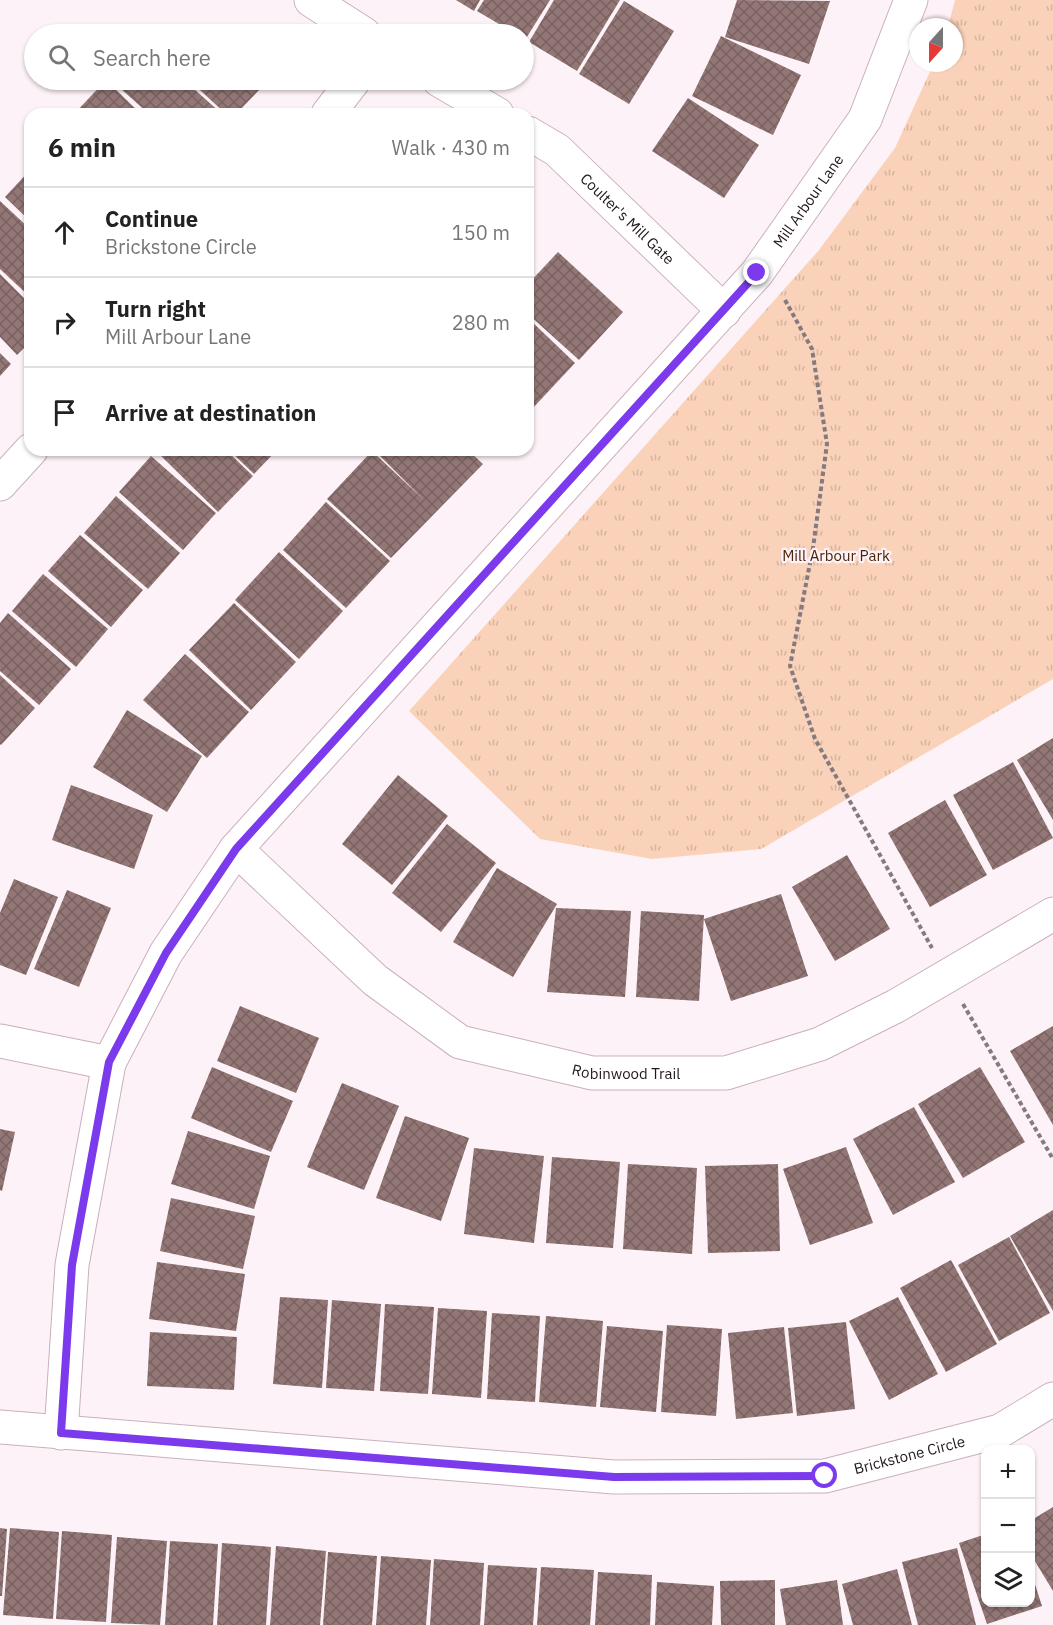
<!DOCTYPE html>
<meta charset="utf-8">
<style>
:root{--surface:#fff;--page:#f6f6f6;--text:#222;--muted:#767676;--line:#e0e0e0}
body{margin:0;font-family:"IBM Plex Sans",sans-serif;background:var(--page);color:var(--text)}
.controls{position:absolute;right:18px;bottom:18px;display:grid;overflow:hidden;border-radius:12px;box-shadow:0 2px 4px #0004}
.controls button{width:54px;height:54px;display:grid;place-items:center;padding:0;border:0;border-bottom:2px solid var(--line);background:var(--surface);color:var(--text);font:30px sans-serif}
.compass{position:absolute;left:909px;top:18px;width:54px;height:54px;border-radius:50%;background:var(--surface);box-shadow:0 2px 4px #0004;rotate:201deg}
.stop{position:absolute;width:18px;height:18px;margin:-14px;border:4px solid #7c3aed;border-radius:50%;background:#fff}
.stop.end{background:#7c3aed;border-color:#fff;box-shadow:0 2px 6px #0008}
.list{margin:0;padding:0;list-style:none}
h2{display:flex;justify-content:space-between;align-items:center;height:78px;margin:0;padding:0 24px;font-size:26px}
h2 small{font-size:20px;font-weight:400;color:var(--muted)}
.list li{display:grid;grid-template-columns:39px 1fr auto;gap:18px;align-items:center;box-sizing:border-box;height:90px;padding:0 24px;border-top:2px solid var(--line)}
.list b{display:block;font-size:22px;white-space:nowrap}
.list p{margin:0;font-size:20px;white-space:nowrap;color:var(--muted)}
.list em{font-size:20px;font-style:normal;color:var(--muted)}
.icon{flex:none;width:33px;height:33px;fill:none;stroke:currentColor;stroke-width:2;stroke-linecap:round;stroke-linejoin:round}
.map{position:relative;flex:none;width:1053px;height:1625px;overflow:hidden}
.search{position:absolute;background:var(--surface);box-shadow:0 2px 4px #0004;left:24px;top:24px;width:510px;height:66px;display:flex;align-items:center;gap:15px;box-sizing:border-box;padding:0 21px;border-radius:33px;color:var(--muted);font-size:22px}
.panel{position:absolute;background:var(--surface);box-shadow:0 2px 4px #0004;left:24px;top:108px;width:510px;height:348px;border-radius:18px}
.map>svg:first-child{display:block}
.grass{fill:url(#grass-tufts)}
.building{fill:url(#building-cross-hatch)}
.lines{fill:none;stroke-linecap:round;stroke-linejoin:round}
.minor-casing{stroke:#cab0bd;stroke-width:35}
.path{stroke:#847a7f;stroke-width:4;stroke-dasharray:4.5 3;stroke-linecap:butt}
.minor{stroke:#fff;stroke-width:33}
.route{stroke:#7c3aed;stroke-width:8}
.labels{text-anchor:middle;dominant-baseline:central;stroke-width:4.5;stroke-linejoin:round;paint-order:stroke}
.street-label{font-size:15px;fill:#20171b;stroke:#fdf2f7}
.park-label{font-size:15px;fill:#4c2507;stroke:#fdf2f7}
</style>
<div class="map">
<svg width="1053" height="1625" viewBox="0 0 1053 1625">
<defs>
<pattern id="grass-tufts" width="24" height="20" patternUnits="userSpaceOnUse" patternTransform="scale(1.5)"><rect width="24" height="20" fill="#fad2b9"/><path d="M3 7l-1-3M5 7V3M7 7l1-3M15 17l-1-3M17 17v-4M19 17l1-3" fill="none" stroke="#d6b49e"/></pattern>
<pattern id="building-cross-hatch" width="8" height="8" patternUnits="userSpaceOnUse" patternTransform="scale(1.5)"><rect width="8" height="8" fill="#937776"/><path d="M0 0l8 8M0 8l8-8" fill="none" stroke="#786160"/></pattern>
</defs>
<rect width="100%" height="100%" fill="#fdf2f7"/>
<path class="grass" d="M955 0H1053V679L761 849 652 859 540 839 409 711 819 250 895 148 934 63H954V27H948Z"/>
<g class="building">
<path d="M456 0H480L474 11Z"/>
<path d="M484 0H550L525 40 524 34H516L477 11Z"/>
<path d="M554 0H620L577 71 529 42Z"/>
<path d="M737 0 830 1 809 64 725 37Z"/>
<path d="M624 1 674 31 629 104 579 74Z"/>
<path d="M721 36 801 75 773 135 692 96Z"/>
<path d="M106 80 141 114H74Z"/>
<path d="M111 80H184L222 114H149Z"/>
<path d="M189 80H250L260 89 236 114H226Z"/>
<path d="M688 98 759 145 724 198 652 151Z"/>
<path d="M30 170V221L5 197Z"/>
<path d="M0 201 30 229V297L0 269Z"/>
<path d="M558 252 623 312 579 360 528 314V284Z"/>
<path d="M0 274 30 304V342L17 355 0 337Z"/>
<path d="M528 318 575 363 531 410 528 407Z"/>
<path d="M0 353 11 364 0 376Z"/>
<path d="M155 450H226L253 476 218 512Z"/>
<path d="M229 450H277L254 474Z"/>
<path d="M374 450H468L483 464 391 558 327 499 372 451 424 500Z"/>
<path d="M151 456 216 513 183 550 119 492Z"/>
<path d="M116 496 180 553 148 589 84 533Z"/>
<path d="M326 502 390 561 346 608 283 550Z"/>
<path d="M80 535 143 590 111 627 48 571Z"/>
<path d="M279 552 343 611 299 659 235 600Z"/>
<path d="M43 574 108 629 76 667 12 611Z"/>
<path d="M234 603 296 662 251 710 189 650Z"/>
<path d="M8 613 71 669 39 705 0 671V623Z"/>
<path d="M185 654 249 712 207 758 143 700Z"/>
<path d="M0 675 35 708 1 745 0 744Z"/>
<path d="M127 710 202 756 167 812 93 767Z"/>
<path d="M1053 738V820L1017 760Z"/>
<path d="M1013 762 1053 838 993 870 953 795Z"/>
<path d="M398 775 448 816 392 885 342 844Z"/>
<path d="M71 785 153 815 134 869 52 840Z"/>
<path d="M945 800 987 875 930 907 888 833Z"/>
<path d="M447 824 496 863 441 932 392 893Z"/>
<path d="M847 855 890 929 835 961 792 887Z"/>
<path d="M497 868 557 904 513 977 453 942Z"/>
<path d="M14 879 58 897 26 975 0 965V913Z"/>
<path d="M67 890 111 908 79 987 34 969Z"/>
<path d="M781 894 808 976 731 1001 704 919Z"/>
<path d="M556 908 631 911 625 997 547 992Z"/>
<path d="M641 911 704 915 699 1001 636 997Z"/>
<path d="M240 1006 319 1038 296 1093 217 1061Z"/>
<path d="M1053 1026V1125L1010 1051Z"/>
<path d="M212 1067 293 1101 271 1152 191 1118Z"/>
<path d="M980 1067 1025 1142 963 1178 918 1104Z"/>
<path d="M342 1083 399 1106 364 1190 307 1167Z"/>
<path d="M914 1107 955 1182 893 1215 853 1139Z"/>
<path d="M405 1116 469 1138 441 1221 376 1198Z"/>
<path d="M0 1129 15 1132 2 1191 0 1190Z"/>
<path d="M188 1131 270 1156 254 1209 171 1184Z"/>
<path d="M846 1147 873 1223 810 1245 783 1169Z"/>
<path d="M474 1148 544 1156 534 1243 464 1234Z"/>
<path d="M552 1157 620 1162 613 1248 546 1243Z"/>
<path d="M628 1164 697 1168 692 1254 623 1249Z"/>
<path d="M778 1164 780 1251 708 1253 705 1166Z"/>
<path d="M171 1198 255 1216 243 1269 160 1251Z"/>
<path d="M1053 1210V1311L1010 1236Z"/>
<path d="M1009 1237 1050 1313 999 1341 958 1265Z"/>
<path d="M951 1260 997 1344 946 1372 900 1288Z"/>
<path d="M157 1262 245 1274 236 1331 149 1319Z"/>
<path d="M280 1297 328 1300 322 1388 273 1384Z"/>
<path d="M898 1297 938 1374 889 1400 849 1321Z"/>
<path d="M332 1300 381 1304 374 1391 326 1388Z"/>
<path d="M385 1304 434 1307 428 1394 380 1391Z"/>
<path d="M438 1308 487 1311 481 1398 432 1394Z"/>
<path d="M492 1313 540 1316 535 1402 487 1399Z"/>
<path d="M546 1316 603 1321 596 1407 539 1402Z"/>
<path d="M846 1322 855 1409 797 1416 788 1328Z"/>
<path d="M667 1325 722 1329 716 1416 661 1412Z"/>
<path d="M607 1326 663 1331 656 1412 600 1407Z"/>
<path d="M784 1327 793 1413 736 1419 728 1333Z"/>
<path d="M150 1332 237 1337 234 1390 147 1386Z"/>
<path d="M1053 1507V1591L1030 1553V1521Z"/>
<path d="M0 1528 7 1529 2 1596H0Z"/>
<path d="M10 1528 59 1532 53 1619 3 1615Z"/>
<path d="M62 1531 112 1535 106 1622 56 1619Z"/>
<path d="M986 1534V1602H1030L1031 1572 1042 1606 987 1624 959 1543Z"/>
<path d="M117 1537 167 1541 160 1625 111 1623Z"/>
<path d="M170 1541 218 1544 213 1625H165Z"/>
<path d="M222 1543 271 1547 266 1625H217Z"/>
<path d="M276 1546 326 1551 320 1625H270Z"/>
<path d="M957 1548 976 1625H918L902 1562Z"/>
<path d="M328 1552 377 1556 372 1625H323Z"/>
<path d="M381 1556 431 1560 426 1625H376Z"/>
<path d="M434 1559 484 1563 480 1625H430Z"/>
<path d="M488 1565 537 1568 533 1625H484Z"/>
<path d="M541 1567 594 1570 590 1625H537Z"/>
<path d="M897 1569 912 1625H853L842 1584Z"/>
<path d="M598 1572 652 1575 650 1625H595Z"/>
<path d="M775 1580V1625H721L720 1581Z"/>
<path d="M837 1580 843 1625H786L780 1589Z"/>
<path d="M657 1582 714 1586 712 1625H655Z"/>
</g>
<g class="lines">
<g class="minor-casing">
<g id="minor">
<path d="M311 0 364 34"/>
<path d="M439 80 497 114"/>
<path d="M328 114 354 80"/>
<path id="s1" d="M528 133 557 150 724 311"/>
<path d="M0 484 31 450"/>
<path id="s2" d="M236 849 375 980 460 1042 592 1073H726L820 1044 896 1006 1053 914"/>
<path d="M0 1041 109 1063"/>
<path id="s3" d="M0 1427 614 1477 825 1476 1000 1431 1053 1399"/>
<path id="s4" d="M61 1433 72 1265 109 1063 166 953 236 849 757 273 865 119 911 0"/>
</g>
</g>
<g class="path">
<path d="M785 300 812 349 827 444 813 548 790 666 815 739 932 948"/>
<path d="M963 1004 1053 1159"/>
</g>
<use href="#minor" class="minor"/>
</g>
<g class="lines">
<path class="route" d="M757 273 236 849 166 953 109 1062 72 1265 61 1433 614 1477 825 1476"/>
</g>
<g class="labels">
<g class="street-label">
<text stroke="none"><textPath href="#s4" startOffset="1488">Mill Arbour Lane</textPath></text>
<text stroke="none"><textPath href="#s1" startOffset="132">Coulter's Mill Gate</textPath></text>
<text stroke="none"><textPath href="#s2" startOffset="466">Robinwood Trail</textPath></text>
<text stroke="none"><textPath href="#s3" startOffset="914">Brickstone Circle</textPath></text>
</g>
<g class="park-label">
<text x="836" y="555">Mill Arbour Park</text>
</g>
</g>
</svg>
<div class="controls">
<button>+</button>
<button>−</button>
<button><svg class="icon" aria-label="layers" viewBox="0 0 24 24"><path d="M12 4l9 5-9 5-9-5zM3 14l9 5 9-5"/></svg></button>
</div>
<svg class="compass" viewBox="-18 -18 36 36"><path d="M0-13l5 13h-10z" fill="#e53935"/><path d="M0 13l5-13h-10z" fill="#767676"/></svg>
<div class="stop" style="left:825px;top:1476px"></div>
<div class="stop end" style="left:757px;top:273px"></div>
<div class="search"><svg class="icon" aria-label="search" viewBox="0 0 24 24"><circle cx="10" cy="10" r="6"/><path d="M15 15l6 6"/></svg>Search here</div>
<section class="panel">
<h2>6 min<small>Walk · 430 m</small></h2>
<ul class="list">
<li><svg class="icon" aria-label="ahead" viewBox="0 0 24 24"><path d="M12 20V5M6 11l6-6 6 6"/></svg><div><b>Continue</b><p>Brickstone Circle</p></div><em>150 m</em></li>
<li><svg class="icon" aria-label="right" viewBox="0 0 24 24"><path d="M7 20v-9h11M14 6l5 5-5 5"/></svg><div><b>Turn right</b><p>Mill Arbour Lane</p></div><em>280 m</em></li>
<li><svg class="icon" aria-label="arrive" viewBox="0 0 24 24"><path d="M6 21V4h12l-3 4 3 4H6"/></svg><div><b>Arrive at destination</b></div></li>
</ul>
</section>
</div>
